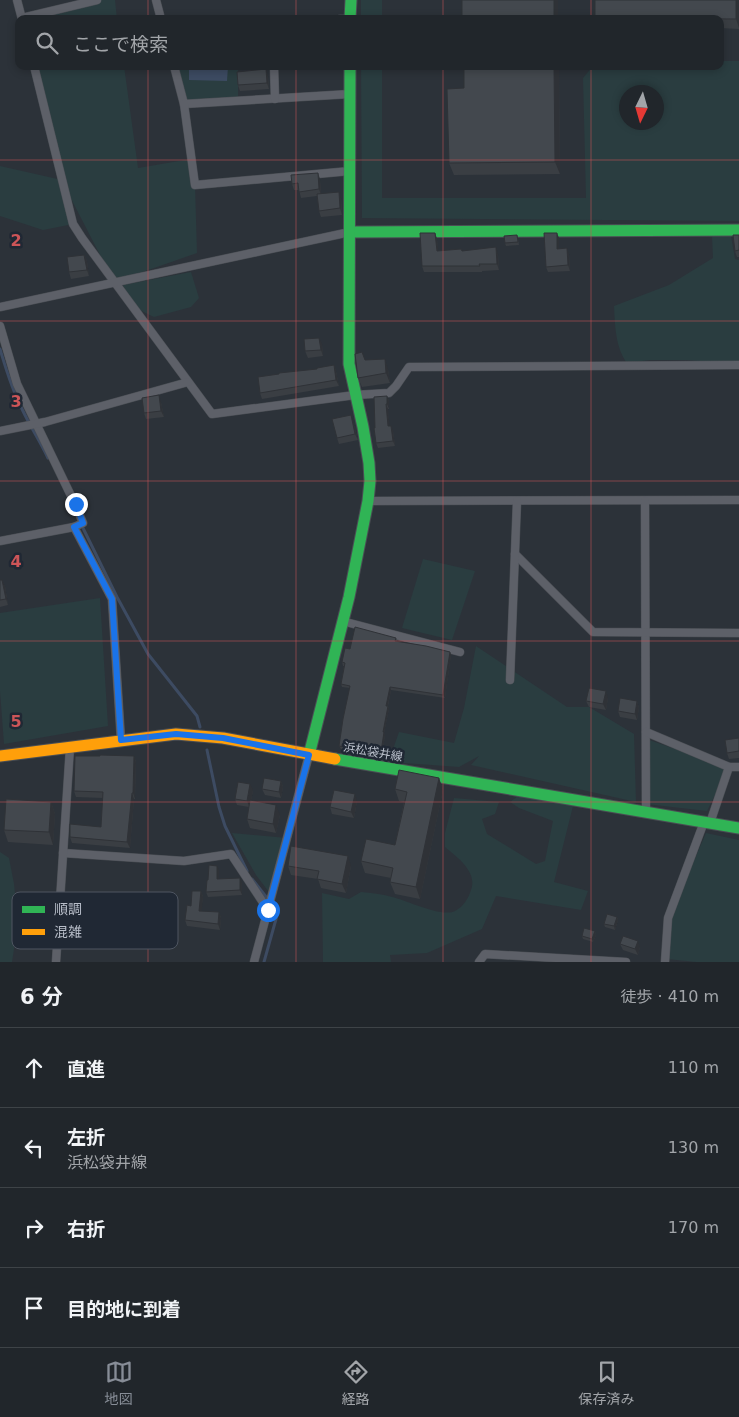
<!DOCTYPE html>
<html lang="ja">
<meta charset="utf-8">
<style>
:root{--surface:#21262b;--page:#292e33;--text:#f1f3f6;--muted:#a2a5a9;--line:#3e4347;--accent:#878d97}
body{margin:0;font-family:"DejaVu Sans","Noto Sans JP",sans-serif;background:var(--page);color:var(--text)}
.compass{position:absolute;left:619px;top:85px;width:45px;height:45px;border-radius:50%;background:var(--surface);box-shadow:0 2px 8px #0003;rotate:185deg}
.stop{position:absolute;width:15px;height:15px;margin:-11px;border:4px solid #1a73e8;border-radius:50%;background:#fff}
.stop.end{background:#1a73e8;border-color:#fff;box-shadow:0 1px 5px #0008}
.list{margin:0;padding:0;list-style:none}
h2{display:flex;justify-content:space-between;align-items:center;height:65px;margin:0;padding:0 20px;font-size:21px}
h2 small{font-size:16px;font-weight:400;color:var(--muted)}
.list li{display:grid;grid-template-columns:32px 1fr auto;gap:15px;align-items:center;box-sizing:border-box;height:80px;padding:0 20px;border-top:1px solid var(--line)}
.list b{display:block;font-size:19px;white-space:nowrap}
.list p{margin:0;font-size:16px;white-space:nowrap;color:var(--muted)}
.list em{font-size:16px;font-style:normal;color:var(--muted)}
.icon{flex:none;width:28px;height:28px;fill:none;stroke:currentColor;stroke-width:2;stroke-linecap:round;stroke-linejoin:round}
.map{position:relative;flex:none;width:739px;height:962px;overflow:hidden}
.search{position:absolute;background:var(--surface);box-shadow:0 2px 8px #0003;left:15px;right:15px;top:15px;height:55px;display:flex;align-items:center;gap:12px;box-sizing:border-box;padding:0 18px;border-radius:10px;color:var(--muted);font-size:19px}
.sheet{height:385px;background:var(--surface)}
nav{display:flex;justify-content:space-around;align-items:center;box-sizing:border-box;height:70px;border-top:1px solid var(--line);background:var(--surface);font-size:14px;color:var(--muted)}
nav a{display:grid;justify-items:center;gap:2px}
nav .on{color:var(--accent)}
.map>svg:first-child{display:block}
.green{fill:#2a3d40;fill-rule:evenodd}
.water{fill:#3d4b62}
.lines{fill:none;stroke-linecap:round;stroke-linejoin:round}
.stream{stroke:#3d4b62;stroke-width:3}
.street-casing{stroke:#4a4e54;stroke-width:9}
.fast-casing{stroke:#4a4e54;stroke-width:13}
.slow-casing{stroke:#4a4e54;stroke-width:13}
.street{stroke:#5d6068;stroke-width:8}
.fast{stroke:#30b455;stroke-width:11}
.slow{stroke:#ff9f0a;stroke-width:11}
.wall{fill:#3a3e43}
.shaded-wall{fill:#2f3237}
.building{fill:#43484e;stroke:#2f3237}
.route{stroke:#1a73e8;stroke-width:6}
.grid{fill:none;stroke:#cd5558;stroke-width:1;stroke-opacity:0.55}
.labels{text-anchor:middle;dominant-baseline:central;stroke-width:5;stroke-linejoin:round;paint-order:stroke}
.street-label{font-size:12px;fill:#b8bec9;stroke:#202834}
.key{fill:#202834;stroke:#4e5561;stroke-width:1}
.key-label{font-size:14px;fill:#b8bec9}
.grid-label{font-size:16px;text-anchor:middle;font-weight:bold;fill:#cd5558;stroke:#202834;stroke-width:5;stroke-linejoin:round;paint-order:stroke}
</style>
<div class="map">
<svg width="739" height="962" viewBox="0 0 739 962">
<rect width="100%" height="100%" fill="#2c3239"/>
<g class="green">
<path d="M97 0H115L117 19H22Z"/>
<rect x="361" y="0" width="21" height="19"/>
<path d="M720 61H739V221L362 218 361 66H382V198H586L583 78 593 66H720ZM626 92H656V122H626Z"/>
<path d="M34 66H124L138 168 191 159 195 185 197 253 114 282 63 183 73 224 43 230 0 216V166L62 180Z"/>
<path d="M174 66H238V101L184 104Z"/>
<path d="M727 234 731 236 735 259 739 260V364L687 360H650L627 363C615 347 615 324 614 306L669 285 713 258 712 236Z"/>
<path d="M191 272 199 298 191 307 154 317 133 307 123 285Z"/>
<path d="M423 559 475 571 452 640 402 628Z"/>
<path d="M100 598 108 726 4 744 0 691V613Z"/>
<path d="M476 646 567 707H589L634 734 636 802 471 765 479 756 459 767 404 763 392 752 399 732 454 743 464 708Z"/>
<path d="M646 739 729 767 707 811 646 804Z"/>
<path d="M518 796 573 806 554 882 588 891 581 910 496 896 482 929 427 953 390 955 391 962H323L322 893 349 899 361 892C371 893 382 894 392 897 406 900 442 918 455 911 464 906 468 899 471 890 478 872 457 857 445 847V833L454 798 499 802 495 814 482 819 487 834 536 864 545 861 553 821 519 808 510 802Z"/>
<path d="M232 833 287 838 272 896 256 875Z"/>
<path d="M706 833 739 840V962H696L667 959 671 914Z"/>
<path d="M0 852 9 858 14 884 18 923 12 962H0Z"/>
</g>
<path class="water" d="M189 66H228L227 81 189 80Z"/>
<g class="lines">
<g class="stream">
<path d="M0 349C6 369 12 390 22 409 30 426 40 441 48 458"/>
<path d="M81 524 117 597 148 654 197 716 200 727"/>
<path d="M207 750 219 807 225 826 247 871"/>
<path d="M252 879 278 912 264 962"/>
</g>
<g class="street-casing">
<g id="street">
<path d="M17 0 22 19"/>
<path d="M156 0 161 19"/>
<path d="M22 18 97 0"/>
<path d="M340 19H350"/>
<path d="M34 66 73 224 82 238 212 414 355 395 389 393 396 386 409 367 739 365"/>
<path d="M174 66 184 104 350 94"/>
<path d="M274 66 275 99"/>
<path d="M184 104 195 185 350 171"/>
<path d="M0 307 350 232"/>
<path d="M0 326 17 384 75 504 83 523 74 527 0 541"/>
<path d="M0 431 45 422 188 382"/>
<path d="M368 501 739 500"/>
<path d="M645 501 646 812"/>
<path d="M74 527 112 599 121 740"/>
<path d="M515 554 593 632 739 633"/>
<path d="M342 621 460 652"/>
<path d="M510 680 517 501"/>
<path d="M646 732 729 767H739"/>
<path d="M710 823 729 767"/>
<path d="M63 853 184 861 231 854 268 910"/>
<path d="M56 962 70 747"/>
<path d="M254 962 309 755"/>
<path d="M479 962 485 954 626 962"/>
<path d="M665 962 668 918 704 822"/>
</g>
</g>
<g class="fast-casing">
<g id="fast">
<path d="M350 19 351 0"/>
<path d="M350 232 739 230"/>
<path d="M309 755 349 597 368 501 370 481 369 463 363 427 349 364 350 66"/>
<path d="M335 759 739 828"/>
</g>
</g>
<g class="slow-casing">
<path id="slow" d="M0 756 176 734 223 738 335 759"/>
</g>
<use href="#street" class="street"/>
<use href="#fast" class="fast"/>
<use href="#slow" class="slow"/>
</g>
<g class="wall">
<path d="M595 0H739V29L720 28V19H595Z"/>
<path d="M464 66H559L560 174 454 175 449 163 464 88Z"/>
<path d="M268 76 269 89 240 91 238 85Z"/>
<path d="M320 179 321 194 341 198 342 215 321 217 319 211 317 196 301 198 299 190H294L292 184Z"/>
<path d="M435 233 437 239 438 251 461 249 462 251 498 254 499 270 482 271V272H424L422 266Z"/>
<path d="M517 235 518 239 519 245 506 246 505 243Z"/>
<path d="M739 235V257H737L735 251Z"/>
<path d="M559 238V249L569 254 570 271 548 272 546 267Z"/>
<path d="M84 255 87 261 89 276 71 279 69 272Z"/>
<path d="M322 344 323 356 308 358 305 351Z"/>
<path d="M334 365 336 371 339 386 262 399 260 393 317 369Z"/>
<path d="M388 369 390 383 362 387 358 378Z"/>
<path d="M387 396 389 401V409H388L389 426 393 431 395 446 378 448 376 443Z"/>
<path d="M161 402 164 417 146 419 144 413Z"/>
<path d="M353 422 358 440 339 444 337 438Z"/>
<path d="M0 580 5 586 8 605 0 607Z"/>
<path d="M396 638 397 641 450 652 451 655 445 698 391 690 388 706 389 709 384 733 385 735 382 756 341 749 339 746 350 688 342 687 341 684 344 666H343L342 662 350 649Z"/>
<path d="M608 698 606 710 589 707 586 701Z"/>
<path d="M637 701 639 708 637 720 620 717 618 711Z"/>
<path d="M739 738V758L729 759 727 753Z"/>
<path d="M100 756H134L136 762 135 799H134L130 848 72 843 70 837 101 827 103 798 76 797 74 791Z"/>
<path d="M439 778 443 790 420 899 395 894 390 882 391 878 365 873 361 861 395 845 404 802 399 801 395 789Z"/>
<path d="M281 781 283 787 281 798 265 795 262 789Z"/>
<path d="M253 790 251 801 280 815 276 833 250 828 247 819 249 807 237 805 235 799Z"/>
<path d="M357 801 354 818 332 814 330 807Z"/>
<path d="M51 802 55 814 53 845 8 842 4 830Z"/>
<path d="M288 866H351L346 893 321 888 318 879 291 875Z"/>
<path d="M219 870V879L242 883V895L208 897 206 892 208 880Z"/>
<path d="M201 891 203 897 201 911 219 912 221 918 220 930 187 926 185 920 191 906Z"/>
<path d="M48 909 51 916 50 928 25 927 23 920Z"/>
<path d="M617 917 618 920 615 930 605 927 604 924Z"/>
<path d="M595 931 596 935 593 942 583 939 582 936Z"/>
<path d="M620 944 640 947 638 955 623 950Z"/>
</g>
<g class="shaded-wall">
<rect x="554" y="0" width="4" height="19"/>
<path d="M736 0H739V28L736 19Z"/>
<path d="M554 66H559L560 174 555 162Z"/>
<path d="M266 69 268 76 269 89 267 83Z"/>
<path d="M318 173 320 179 321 195 319 189Z"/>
<path d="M339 192 341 198 342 215 340 208Z"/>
<path d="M435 233 437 239 439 257 437 251Z"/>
<path d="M557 233 559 238V254L557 249Z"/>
<path d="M496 247 498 254 499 270 497 264Z"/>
<path d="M567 248 569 254 570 271 568 265Z"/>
<path d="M84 255 87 261 89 276 87 270Z"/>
<path d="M319 338 322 344 323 356 321 350Z"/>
<path d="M385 359 388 369 390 383 386 373Z"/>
<path d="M334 365 336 371 339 386 336 380Z"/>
<path d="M159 395 161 402 164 417 161 411Z"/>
<path d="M387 396 389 401V409L387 404Z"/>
<path d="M386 404 388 409 390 431 388 426Z"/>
<path d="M351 415 353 422 358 440 355 434Z"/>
<path d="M391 426 393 431 395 446 393 441Z"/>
<path d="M2 580 5 586 8 605 6 599Z"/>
<path d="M450 652 451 655 445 698 443 695Z"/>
<path d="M390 687 391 690 387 709 386 706Z"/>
<path d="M606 691 608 698 606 710 603 704Z"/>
<path d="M637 701 639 708 637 720 635 714Z"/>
<path d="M388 706 389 709 384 733 385 735 382 756 381 752 383 732Z"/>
<path d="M134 756 136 762 135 799 133 793Z"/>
<path d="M439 778 443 790 420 899 416 887Z"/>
<path d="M281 781 283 787 281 798 279 792Z"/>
<path d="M250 784 253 790 250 808 247 801Z"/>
<path d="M132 793 134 799 130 848 127 842Z"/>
<path d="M355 794 357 801 354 818 351 812Z"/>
<path d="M51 802 55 814 53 845 49 832Z"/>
<path d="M276 805 280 815 276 833 273 824Z"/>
<path d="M348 856 351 866 346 893 342 884Z"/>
<path d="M217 866 219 870V884L217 879Z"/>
<path d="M240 878 242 883V895L240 890Z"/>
<path d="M201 891 203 897 201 917 199 911Z"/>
<path d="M48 909 51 916 50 928 48 922Z"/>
<path d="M219 912 221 918 220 930 218 924Z"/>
<path d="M617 917 618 920 615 930 614 926Z"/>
<path d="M595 931 596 935 593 942 592 939Z"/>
<path d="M638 941 640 947 638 955 635 949Z"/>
</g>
<g class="building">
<rect x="462" y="0" width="92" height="19"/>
<path d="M595 0H736V19L595 18Z"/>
<path d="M464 66H554L555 162 449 163 447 89 464 88Z"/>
<path d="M266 69 267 83 238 85 237 72Z"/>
<path d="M318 173 319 189 299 192 298 183 292 184 291 175Z"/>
<path d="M339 192 340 208 319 211 317 194Z"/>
<path d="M420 233H435L437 251 461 249 462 251 496 247 497 264H479L480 266H422Z"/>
<path d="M544 233H557V249L567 248 568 265 546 267Z"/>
<path d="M517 235 518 242 505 243 504 236Z"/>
<path d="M733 235H739V250L735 251Z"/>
<path d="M84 255 87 270 69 272 67 257Z"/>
<path d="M319 338 321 350 305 351 304 339Z"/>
<path d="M362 352 365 360 385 359 386 373 358 378 355 354Z"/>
<path d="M334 365 336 380 260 393 258 377 279 374V373L317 369V368Z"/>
<path d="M159 395 161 411 144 413 142 398Z"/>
<path d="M387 396V404H386L388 426H391L393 441 376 443 374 428H375L374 397Z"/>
<path d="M351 415 355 434 337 438 332 419Z"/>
<path d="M0 580H2L6 599 0 600Z"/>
<path d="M355 627 396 638 395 641 426 646 450 652 443 695 390 687 386 706H388L383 732H384L381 752 339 746 343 719 350 686 341 684 345 663 342 662 345 648 350 649Z"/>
<path d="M589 688 606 691 603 704 586 701Z"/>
<path d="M620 698 637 701 635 714 618 711Z"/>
<path d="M739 738V751L727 753 725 740Z"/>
<path d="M100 755 134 756 133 793H132L127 842 70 837V824L101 827 103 792 74 791 75 756H100Z"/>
<path d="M399 770 439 778 416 887 390 882 393 868 361 861 366 839 395 845 407 792 395 789Z"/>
<path d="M264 778 281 781 279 792 262 789Z"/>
<path d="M238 782 250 784 247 801 235 799Z"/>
<path d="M334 790 355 794 351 812 330 807Z"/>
<path d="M6 799 51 802 49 832 4 830Z"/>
<path d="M250 800 276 805 273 824 247 819Z"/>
<path d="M291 846 348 856 342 884 317 879 319 871 288 866Z"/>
<path d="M209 865 217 866V879L240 878V890L206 892 207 880H208Z"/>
<path d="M192 891H201L199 911 219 912 218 924 185 920 187 905 191 906Z"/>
<path d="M607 914 617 917 614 926 604 924Z"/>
<path d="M584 928 595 931 592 939 582 936Z"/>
<path d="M623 936 638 941 635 949 620 944Z"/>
</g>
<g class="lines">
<path class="route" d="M76 504 83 523 74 527 112 599 121 740 176 734 223 738 309 755 268 910"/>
</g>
<path class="grid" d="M148 0V19M296 0V19M443 0V19M591 0V19M148 66V962M296 66V962M443 66V962M591 66V962M0 160H739M0 321H739M0 481H739M0 641H739M0 802H739"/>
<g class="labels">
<g class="street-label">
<text transform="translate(373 752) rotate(10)">浜松袋井線</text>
</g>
</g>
<rect x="12" y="892" width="166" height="57" rx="8" class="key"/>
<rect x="22" y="906" width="23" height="7" fill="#30b455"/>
<rect x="22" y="929" width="23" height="6" fill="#ff9f0a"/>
<g class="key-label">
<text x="54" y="914">順調</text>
<text x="54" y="937">混雑</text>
</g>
<g class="grid-label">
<text x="16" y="246">2</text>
<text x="16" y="407">3</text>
<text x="16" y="567">4</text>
<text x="16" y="727">5</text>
</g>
</svg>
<svg class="compass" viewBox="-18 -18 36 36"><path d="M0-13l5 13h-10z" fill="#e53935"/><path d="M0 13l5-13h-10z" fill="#a2a5a9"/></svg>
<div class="stop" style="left:268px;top:910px"></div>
<div class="stop end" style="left:76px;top:504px"></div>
<div class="search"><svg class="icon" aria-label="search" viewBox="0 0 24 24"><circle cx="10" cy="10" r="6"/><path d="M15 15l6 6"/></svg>ここで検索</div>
</div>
<section class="sheet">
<h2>6 分<small>徒歩 · 410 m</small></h2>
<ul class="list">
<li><svg class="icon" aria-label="ahead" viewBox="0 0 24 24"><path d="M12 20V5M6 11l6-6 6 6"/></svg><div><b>直進</b></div><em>110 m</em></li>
<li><svg class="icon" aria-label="left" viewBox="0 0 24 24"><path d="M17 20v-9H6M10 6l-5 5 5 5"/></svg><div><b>左折</b><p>浜松袋井線</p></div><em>130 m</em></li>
<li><svg class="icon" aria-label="right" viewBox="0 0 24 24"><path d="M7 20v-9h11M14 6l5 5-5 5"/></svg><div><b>右折</b></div><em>170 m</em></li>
<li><svg class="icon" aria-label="arrive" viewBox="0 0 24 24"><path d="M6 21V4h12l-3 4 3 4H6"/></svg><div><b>目的地に到着</b></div></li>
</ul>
</section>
<nav>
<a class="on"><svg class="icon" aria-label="map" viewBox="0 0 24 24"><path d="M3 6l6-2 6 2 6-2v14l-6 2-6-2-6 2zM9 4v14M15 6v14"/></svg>地図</a>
<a><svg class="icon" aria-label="directions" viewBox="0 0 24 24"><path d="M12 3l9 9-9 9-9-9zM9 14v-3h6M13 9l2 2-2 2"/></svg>経路</a>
<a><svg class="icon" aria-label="saved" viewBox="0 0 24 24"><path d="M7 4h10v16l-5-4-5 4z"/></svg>保存済み</a>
</nav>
